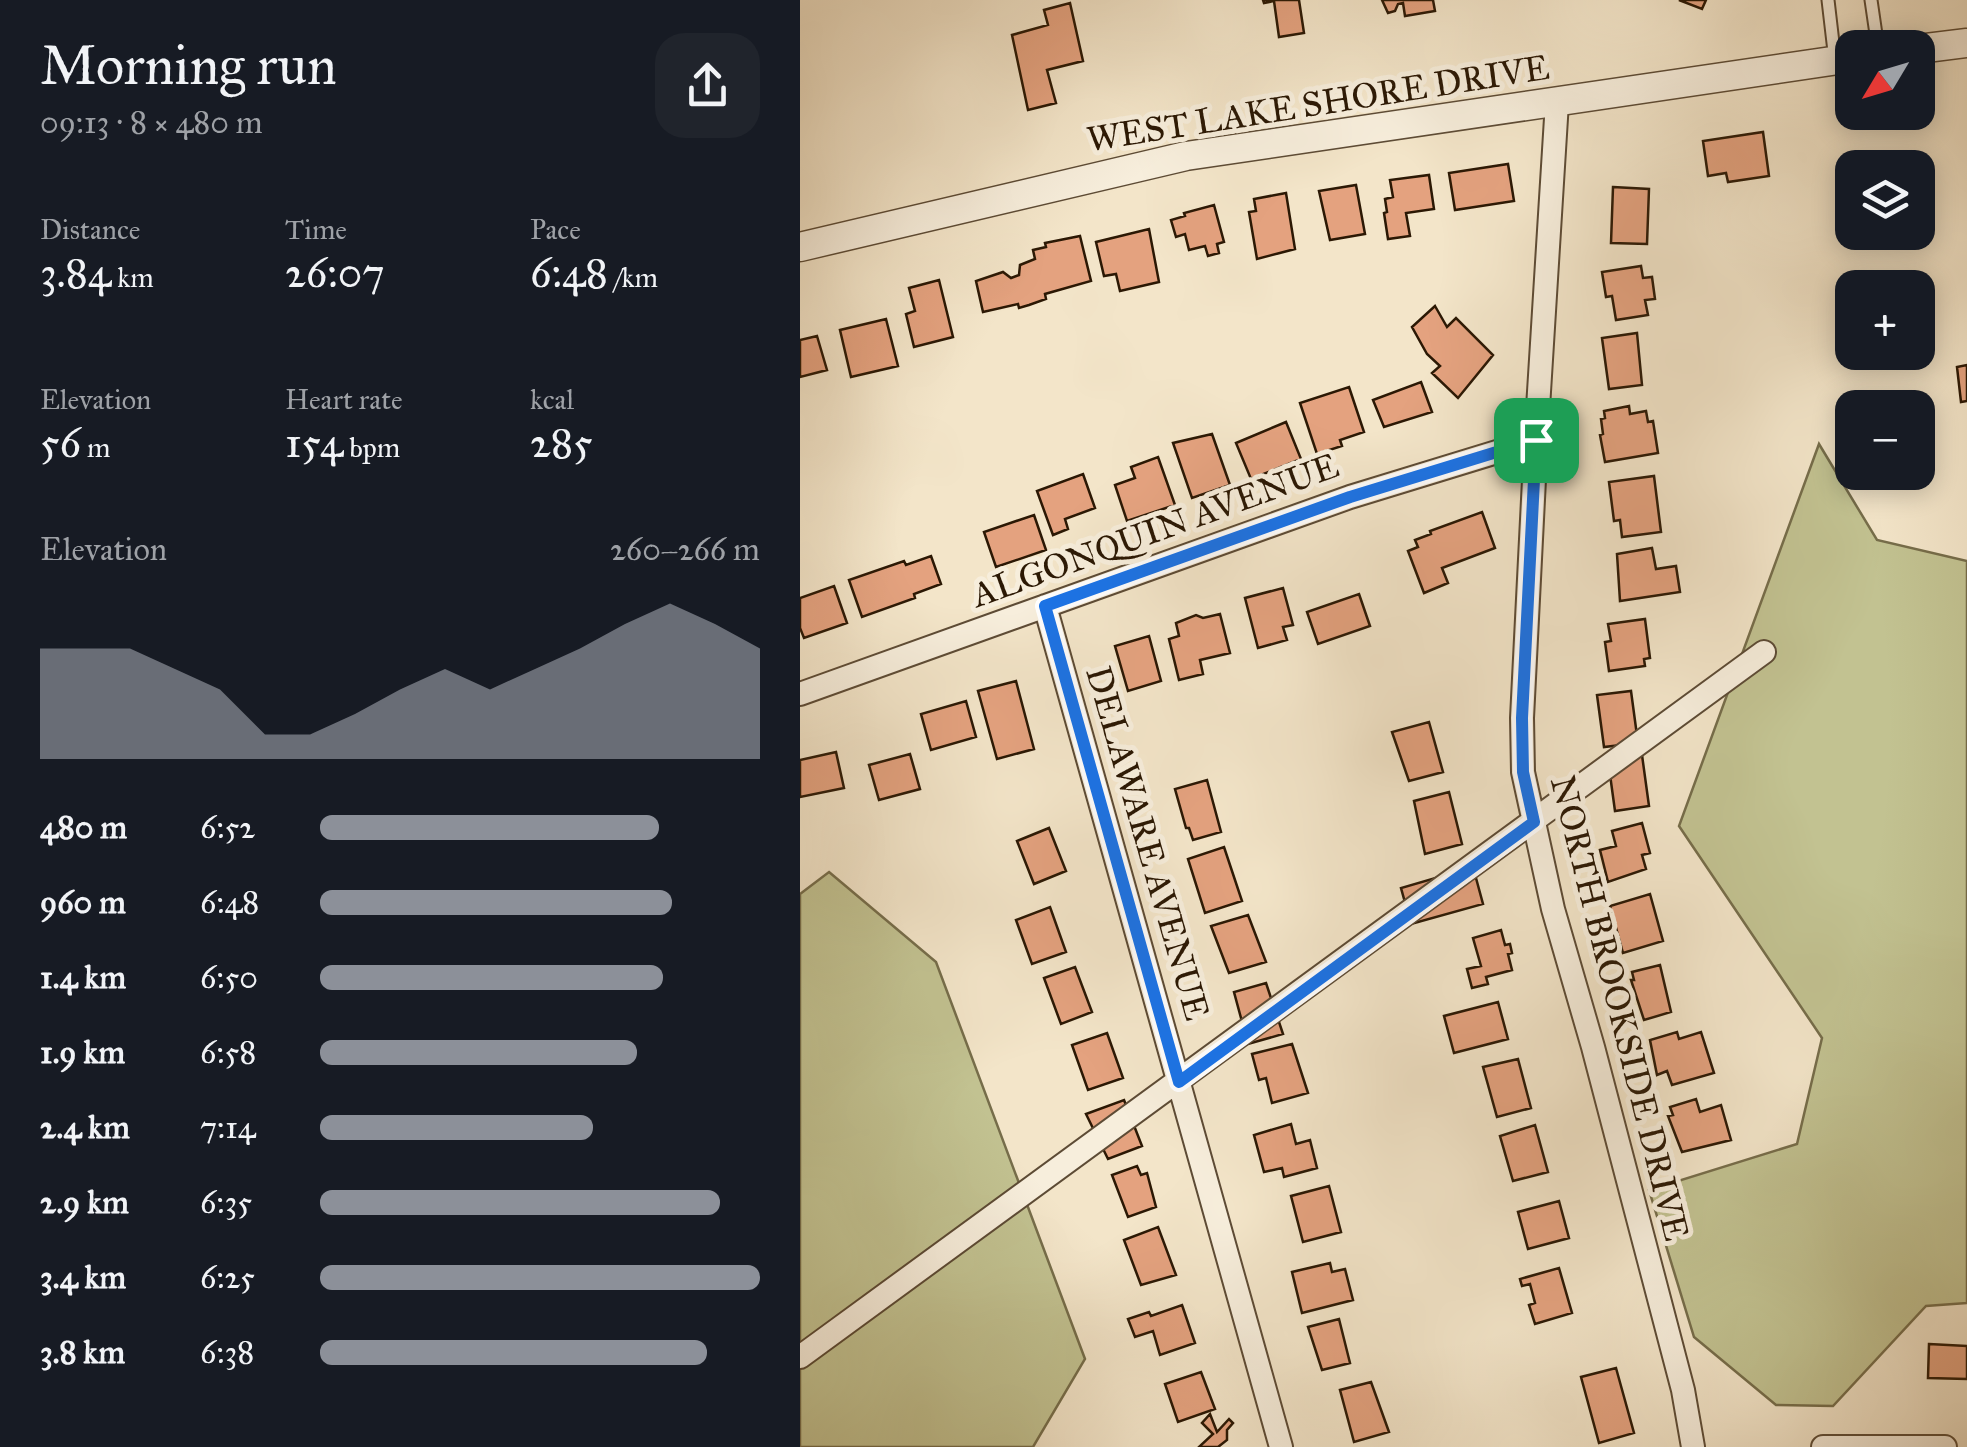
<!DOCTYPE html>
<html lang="en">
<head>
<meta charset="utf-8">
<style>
	body { margin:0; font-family:"IM FELL Great Primer",serif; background:#20242c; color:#f1f3f6; height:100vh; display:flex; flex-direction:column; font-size:38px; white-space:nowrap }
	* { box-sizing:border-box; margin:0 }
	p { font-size:32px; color:#9ea1a6 }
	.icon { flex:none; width:55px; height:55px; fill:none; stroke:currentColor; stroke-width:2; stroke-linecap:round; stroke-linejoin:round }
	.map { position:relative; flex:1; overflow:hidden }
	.sheet { display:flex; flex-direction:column; background:#171b24; width:800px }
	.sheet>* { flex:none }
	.needle { width:65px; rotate:232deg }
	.buttons { position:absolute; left:1035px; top:30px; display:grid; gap:20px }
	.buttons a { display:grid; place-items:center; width:100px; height:100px; border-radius:20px; background:#171b24; box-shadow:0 5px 25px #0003; font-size:50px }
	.pin { position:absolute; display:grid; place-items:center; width:85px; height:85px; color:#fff; margin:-42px; border-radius:20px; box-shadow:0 5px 15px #0006 }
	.round { display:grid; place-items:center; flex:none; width:105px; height:105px; border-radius:30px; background:#20242c }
	.headline { display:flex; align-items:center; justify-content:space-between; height:170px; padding:0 40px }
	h1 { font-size:55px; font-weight:600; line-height:75px }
	.metrics { display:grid; grid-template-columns:repeat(3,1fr); gap:15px; height:170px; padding:10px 40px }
	.metrics div { display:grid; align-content:center }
	.metrics b { font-size:42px; font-weight:600 }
	.metrics small { font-size:28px; font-weight:400 }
	.metrics p { font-size:28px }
	.chart { height:280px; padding:20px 40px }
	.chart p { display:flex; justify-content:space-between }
	.chart svg { width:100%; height:180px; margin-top:10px; fill:#8c9099; opacity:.7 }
	ul { padding:0 40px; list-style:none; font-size:32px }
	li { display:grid; grid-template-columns:160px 120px 1fr; align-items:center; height:75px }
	li i { height:25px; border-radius:12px; background:#8c9099 }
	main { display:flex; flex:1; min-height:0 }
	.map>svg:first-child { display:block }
	.green { fill:#c2c291; stroke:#766d4a; stroke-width:2.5 }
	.building { fill:#e4a27f; stroke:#2b1804; stroke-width:2.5 }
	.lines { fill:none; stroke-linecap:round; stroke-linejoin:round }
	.service-casing { stroke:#5d4b35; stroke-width:15 }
	.minor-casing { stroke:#5d4b35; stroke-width:26 }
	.tertiary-casing { stroke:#5d4b35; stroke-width:31 }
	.service { stroke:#f7eedc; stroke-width:11 }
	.minor { stroke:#f7eedc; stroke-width:22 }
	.tertiary { stroke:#f7eedc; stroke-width:28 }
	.route-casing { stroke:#fff; stroke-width:20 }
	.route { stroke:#1a73e8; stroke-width:12 }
	.labels { text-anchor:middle; stroke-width:10; stroke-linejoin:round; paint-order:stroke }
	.street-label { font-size:35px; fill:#2b1804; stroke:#f7eedc }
</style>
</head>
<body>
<main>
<section class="sheet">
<div class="headline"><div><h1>Morning run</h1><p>09:13 · 8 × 480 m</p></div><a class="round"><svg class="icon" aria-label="share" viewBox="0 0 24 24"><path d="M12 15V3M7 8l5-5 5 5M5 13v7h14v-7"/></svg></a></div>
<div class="metrics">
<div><p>Distance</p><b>3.84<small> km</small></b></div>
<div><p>Time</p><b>26:07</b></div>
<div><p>Pace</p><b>6:48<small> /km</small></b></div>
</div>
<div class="metrics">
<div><p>Elevation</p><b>56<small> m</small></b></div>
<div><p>Heart rate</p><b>154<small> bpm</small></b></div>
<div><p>kcal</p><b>285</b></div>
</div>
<div class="chart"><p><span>Elevation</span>260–266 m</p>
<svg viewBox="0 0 160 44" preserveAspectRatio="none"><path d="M0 44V17L10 17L20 17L30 22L40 27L50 38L60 38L70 33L80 27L90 22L100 27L110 22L120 17L130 11L140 6L150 11L160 17V44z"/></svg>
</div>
<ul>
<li><b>480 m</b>6:52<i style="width:77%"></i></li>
<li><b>960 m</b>6:48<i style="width:80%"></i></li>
<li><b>1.4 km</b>6:50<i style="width:78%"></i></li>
<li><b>1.9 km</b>6:58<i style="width:72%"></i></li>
<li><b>2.4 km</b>7:14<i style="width:62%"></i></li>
<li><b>2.9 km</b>6:35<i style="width:91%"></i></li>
<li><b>3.4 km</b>6:25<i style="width:100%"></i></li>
<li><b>3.8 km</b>6:38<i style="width:88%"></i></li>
</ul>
</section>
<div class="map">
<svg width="1167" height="1447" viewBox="0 0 1167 1447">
	<rect width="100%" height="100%" fill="#f3e5c9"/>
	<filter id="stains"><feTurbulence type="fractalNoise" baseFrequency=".002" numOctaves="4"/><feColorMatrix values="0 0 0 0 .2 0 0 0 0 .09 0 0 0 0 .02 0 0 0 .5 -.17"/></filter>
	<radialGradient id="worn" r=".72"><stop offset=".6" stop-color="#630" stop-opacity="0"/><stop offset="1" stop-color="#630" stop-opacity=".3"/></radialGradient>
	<path class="green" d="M1019 444 1077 540 1167 561V1303L1126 1306 1033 1406 976 1405 894 1337 849 1190 997 1144 1022 1038 879 826Z
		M29 872 136 962 285 1359 233 1447H0V894Z"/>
	<path class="building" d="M463 0H499L504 33 479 37 474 1 464 3Z
		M582 0H633L635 11 605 16 603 3 598 4 595 11 588 13Z
		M879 0H906L902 9Z
		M270 3 283 61 247 70 256 103 228 110 212 35 248 25 244 10Z
		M963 132 969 176 928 182 926 173 908 176 903 141Z
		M708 164 714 201 655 210 649 173Z
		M629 175 634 209 606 213 610 236 588 239 584 213 587 212 585 199 593 197 590 180Z
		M556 185 565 234 530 240 519 191Z
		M813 187 849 189 847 244 811 243Z
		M486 193 495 249 457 259 449 212 456 211 454 199Z
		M414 205 424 242 417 244 419 253 408 256 405 246 389 250 385 234 376 237 371 220 385 216 384 213Z
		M349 229 359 282 320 291 316 274 304 276 296 242Z
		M280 236 291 281 245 294 246 299 229 305 219 308 218 304 183 312 176 281 203 272 211 278 219 275 220 265 235 259 233 250 246 247 245 243Z
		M841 266 843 278 852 277 855 299 845 300 848 315 816 320 812 296 806 297 802 272Z
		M139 280 153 337 114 347 106 314 115 311 109 288Z
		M635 306 647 327 656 318 693 355 658 398 632 373 640 366 627 354 612 327Z
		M86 319 98 366 51 377 40 330Z
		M837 333 842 385 809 389 802 338Z
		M17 336 27 370 0 377V340Z
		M1167 365V401L1161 402 1157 367Z
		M621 382 632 412 584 427 573 400Z
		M549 387 564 432 540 440 542 446 517 454 500 403Z
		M829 406 830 414 846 411 848 422 853 421 858 453 805 462 800 435 803 434 801 419 805 418 804 411Z
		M486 422 501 459 451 479 436 443Z
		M412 434 430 485 392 498 373 443Z
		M358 457 375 505 327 521 315 485 335 478 331 467Z
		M283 474 295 508 265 519 268 529 253 535 237 491Z
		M854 476 861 532 822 537 820 520 814 521 809 482Z
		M682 512 695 548 642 568 648 583 624 593 608 551 618 547 615 540 631 534 630 531Z
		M234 515 246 550 196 567 184 532Z
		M852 548 856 569 876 566 880 592 820 601 817 554Z
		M131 556 141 584 114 594 115 598 62 617 49 580 104 561 106 565Z
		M34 586 47 623 4 638 0 628V598Z
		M483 588 493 625 483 627 487 640 458 648 445 598Z
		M559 594 570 626 518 644 507 612Z
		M420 614 430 653 400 660 403 674 379 680 369 639 379 636 376 623 396 615 403 618Z
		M845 619 850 658 844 659 845 666 809 671 805 642 811 641 808 624Z
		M349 636 361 681 328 691 315 646Z
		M216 681 234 749 197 759 178 691Z
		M831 691 838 743 804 747 797 695Z
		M166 701 176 737 131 750 121 714Z
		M629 722 643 772 609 781 592 732Z
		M36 752 44 788 0 797V760Z
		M110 754 120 789 79 800 69 765Z
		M842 755 849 806 815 811 808 760Z
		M407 780 421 832 393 840 389 828H386L375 789Z
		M649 792 662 844 625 854 614 801Z
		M842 823 850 853 842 855 846 869 808 882 800 850 816 846 812 831Z
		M249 828 266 871 234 884 217 841Z
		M424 847 442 901 405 913 388 859Z
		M673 867 683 904 611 924 601 888Z
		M850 894 863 941 823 953 810 906Z
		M250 907 266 952 232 964 216 920Z
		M448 915 466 962 429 973 411 926Z
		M701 930 705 945 710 944 712 953 708 954 712 970 686 977 688 984 672 988 667 969 681 966 673 938Z
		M860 965 871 1012 844 1020 831 980H834L832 972Z
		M275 967 292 1012 261 1024 244 978Z
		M466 983 483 1034 448 1044 434 992Z
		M698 1002 708 1039 654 1053 644 1016Z
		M877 1032 879 1039 901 1032 914 1073 872 1085 867 1071 857 1075 850 1040Z
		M307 1033 323 1078 288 1090 272 1045Z
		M492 1044 508 1093 472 1103 466 1078 459 1080 452 1054Z
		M718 1059 731 1108 697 1117 683 1067Z
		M896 1099 900 1112 921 1105 931 1140 882 1152 868 1116 873 1115 870 1107Z
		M324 1100 342 1146 308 1159 286 1114Z
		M491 1124 496 1144 510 1140 517 1168 484 1177 482 1168 464 1172 454 1135Z
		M735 1125 748 1172 713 1181 700 1136Z
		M337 1166 341 1175 347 1173 356 1207 328 1217 312 1175Z
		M529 1186 541 1232 503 1242 491 1196Z
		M759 1201 769 1238 728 1249 718 1212Z
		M358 1227 376 1275 341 1285 324 1240Z
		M530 1263 532 1272 545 1269 553 1300 502 1313 492 1272Z
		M759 1268 772 1313 735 1324 729 1305 735 1303 730 1284 722 1286 720 1279Z
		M382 1305 395 1343 360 1355 353 1331 335 1337 328 1319 349 1312 351 1316Z
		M539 1319 550 1363 522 1370 508 1327Z
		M1129 1344 1167 1346V1379L1128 1378Z
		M816 1368 834 1433 799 1443 781 1377Z
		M401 1372 415 1409 378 1422 365 1384Z
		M571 1382 589 1432 554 1442 540 1390Z
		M410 1414 417 1432 429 1419 433 1423 427 1430V1440L418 1447H399L413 1434 402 1423Z"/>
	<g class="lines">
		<g class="service-casing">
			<path id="service" d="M1028 0 1035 60
				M1071 0 1078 48"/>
		</g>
		<g class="minor-casing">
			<path id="minor" d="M757 102 736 440 722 718 723 772 753 909 793 1047 883 1390 893 1447
				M245 606 481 1447
				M0 694 550 497 736 440
				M0 1357 964 652
				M1023 1447H1145"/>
		</g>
		<g class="tertiary-casing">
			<path id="tertiary" d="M1118 49 1167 43
				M0 247 386 156 1052 58"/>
		</g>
		<use href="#service" class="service"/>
		<use href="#minor" class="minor"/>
		<use href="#tertiary" class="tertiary"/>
	</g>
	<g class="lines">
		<g class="route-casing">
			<path id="route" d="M736 440 722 718 723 772 734 822 379 1082 245 606 550 497Z"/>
		</g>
		<use href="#route" class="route"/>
	</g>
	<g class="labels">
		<g class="street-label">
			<text transform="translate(518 103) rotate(-9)" y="12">WEST LAKE SHORE DRIVE</text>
			<text transform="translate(355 530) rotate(-20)" y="12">ALGONQUIN AVENUE</text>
			<text transform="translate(348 843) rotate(74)" y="12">DELAWARE AVENUE</text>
			<text transform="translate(820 1008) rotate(76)" y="12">NORTH BROOKSIDE DRIVE</text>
		</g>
	</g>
	<rect width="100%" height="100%" filter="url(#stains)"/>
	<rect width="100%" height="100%" fill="url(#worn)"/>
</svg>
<div class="buttons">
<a><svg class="needle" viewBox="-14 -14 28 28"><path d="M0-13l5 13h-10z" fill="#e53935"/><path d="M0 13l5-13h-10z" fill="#9ea1a6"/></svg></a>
<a><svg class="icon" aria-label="layers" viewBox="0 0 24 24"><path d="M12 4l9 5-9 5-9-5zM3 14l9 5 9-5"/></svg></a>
<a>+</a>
<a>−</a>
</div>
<div class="pin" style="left:736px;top:440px;background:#1e9e55"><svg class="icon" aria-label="arrive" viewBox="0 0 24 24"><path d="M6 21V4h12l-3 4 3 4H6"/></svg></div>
</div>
</main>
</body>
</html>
